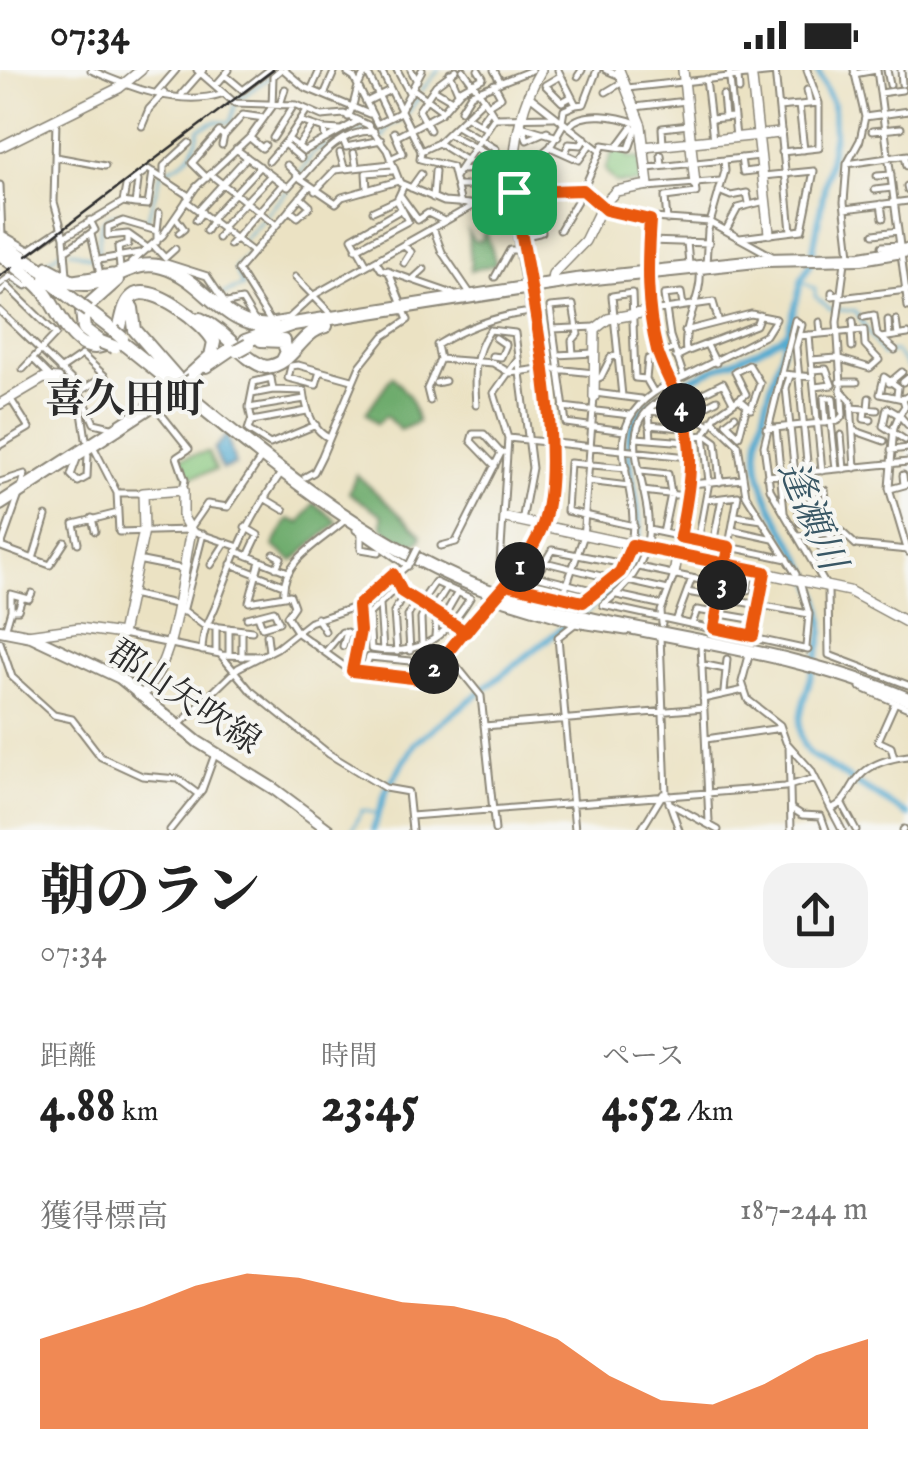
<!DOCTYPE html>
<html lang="ja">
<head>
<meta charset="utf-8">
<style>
	body { margin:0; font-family:"IM FELL English","Noto Serif JP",serif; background:#f2f2f2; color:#222; height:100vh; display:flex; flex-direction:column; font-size:38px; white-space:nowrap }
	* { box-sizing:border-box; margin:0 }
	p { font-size:32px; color:#767676 }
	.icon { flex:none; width:55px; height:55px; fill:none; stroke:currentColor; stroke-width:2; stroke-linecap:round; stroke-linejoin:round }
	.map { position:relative; height:760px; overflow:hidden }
	.side { display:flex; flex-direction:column; background:#fff; flex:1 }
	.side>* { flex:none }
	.pin { position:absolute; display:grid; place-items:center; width:85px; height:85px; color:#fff; margin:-42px; border-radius:20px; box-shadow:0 5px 15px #0006 }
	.km { position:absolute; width:50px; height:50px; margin:-25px; border-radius:50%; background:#222; color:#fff; font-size:28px; line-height:50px; text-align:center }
	.round { display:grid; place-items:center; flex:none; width:105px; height:105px; border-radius:30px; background:#f2f2f2 }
	.headline { display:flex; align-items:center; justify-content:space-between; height:170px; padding:0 40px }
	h1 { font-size:55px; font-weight:800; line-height:75px }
	.stats { display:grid; grid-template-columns:repeat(3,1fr); gap:15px; height:170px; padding:10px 40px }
	.stats div { display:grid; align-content:center }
	.stats b { font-size:50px; font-weight:800 }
	.stats small { font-size:28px; font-weight:400 }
	.stats p { font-size:28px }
	.chart { height:280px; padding:20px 40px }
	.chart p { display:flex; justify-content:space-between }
	.chart svg { width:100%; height:180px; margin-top:10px; fill:#ea580c; opacity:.7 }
	.status { display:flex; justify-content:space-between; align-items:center; height:70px; padding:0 50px; background:#fff; direction:ltr }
	.status svg { height:28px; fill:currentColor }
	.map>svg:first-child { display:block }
	.green { fill:#88c77e; stroke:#5a7954; stroke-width:2.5 }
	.forest { fill:#6eac6d; stroke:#4c6c4c; stroke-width:2.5 }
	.water { fill:#53aad0; stroke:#3f6a7e; stroke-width:2.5 }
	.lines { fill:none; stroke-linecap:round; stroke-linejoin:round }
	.stream { stroke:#53aad0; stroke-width:2.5 }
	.river { stroke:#53aad0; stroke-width:6 }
	.street-casing { stroke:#8b8677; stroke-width:9 }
	.secondary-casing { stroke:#8b8677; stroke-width:12 }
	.primary-casing { stroke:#8b8677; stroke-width:14 }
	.highway-casing { stroke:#8b8677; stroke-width:16 }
	.street { stroke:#fff; stroke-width:5 }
	.secondary { stroke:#fff; stroke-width:9 }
	.primary { stroke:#fff; stroke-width:10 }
	.highway { stroke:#fff; stroke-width:12 }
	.rail { stroke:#2b2b2b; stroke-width:2.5 }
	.street-bridge-casing { stroke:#8b8677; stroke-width:9; stroke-linecap:butt }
	.highway-bridge-casing { stroke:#8b8677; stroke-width:16; stroke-linecap:butt }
	.street-bridge { stroke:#fff; stroke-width:5 }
	.highway-bridge { stroke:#fff; stroke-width:12 }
	.route-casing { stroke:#fff; stroke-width:20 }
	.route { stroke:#ea580c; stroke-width:12 }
	.labels { text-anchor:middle; stroke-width:8; stroke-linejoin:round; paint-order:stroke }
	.street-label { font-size:35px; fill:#2b2b2b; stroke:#f6f6f2 }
	.water-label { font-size:38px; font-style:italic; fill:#395765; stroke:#f6f6f2 }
	.quarter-label { font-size:40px; font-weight:bold; fill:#2b2b2b; stroke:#f6f6f2 }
</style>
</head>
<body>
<div class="status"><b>07:34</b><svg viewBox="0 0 49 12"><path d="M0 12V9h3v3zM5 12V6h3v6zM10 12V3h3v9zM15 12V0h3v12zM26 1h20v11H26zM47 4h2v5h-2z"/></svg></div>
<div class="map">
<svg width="908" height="760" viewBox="0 0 908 760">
	<rect width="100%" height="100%" fill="#f6f6f2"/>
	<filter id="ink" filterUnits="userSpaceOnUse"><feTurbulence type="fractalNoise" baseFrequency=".01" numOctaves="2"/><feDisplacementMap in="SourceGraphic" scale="20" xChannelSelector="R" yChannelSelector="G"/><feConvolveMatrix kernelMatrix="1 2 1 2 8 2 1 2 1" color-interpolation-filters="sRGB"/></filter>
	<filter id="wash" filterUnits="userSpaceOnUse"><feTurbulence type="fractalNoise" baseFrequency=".0048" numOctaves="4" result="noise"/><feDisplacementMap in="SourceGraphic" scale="40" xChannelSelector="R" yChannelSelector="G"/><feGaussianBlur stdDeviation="2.25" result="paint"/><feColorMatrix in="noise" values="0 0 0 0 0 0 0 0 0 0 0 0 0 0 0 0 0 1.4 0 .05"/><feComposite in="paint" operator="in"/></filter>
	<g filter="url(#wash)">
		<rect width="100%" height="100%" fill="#ebe2c3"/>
		<path class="green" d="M614 78 626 80 628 88H640L641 113H616L605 100Z
			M208 382 216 400 187 408 181 388Z"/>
		<path class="forest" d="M485 157 496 194 471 201 468 162 474 171 482 170Z
			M392 306 410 327 418 352 400 360 386 346 377 354 366 343Z
			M356 404 421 464V470L414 474 397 469 382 457V445L349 423Z
			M314 433 338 452 293 491 273 476 288 449 300 453Z"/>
		<path class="water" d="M227 365 235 395 222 399 214 379Z"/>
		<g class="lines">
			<path class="stream" d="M421 21 439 0
				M407 44 419 27
				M377 61 383 68 388 56 401 50
				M353 63 369 59
				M298 107 313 82 328 76
				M243 171 290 118
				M70 181 97 189 101 154C114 136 130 146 147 151L161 103C182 94 196 85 199 59L215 52H231L236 31 270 7
				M47 192 62 180
				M11 209 25 219
				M801 211 815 219V226L830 239 855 241 883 285 895 281 908 298
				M223 224 243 216 235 199 248 184
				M224 293 235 286
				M352 760 362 740 378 744"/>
			<path class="river" d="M817 0 833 34 834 64 811 192 801 211C793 258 755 346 758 388 761 450 822 492 823 556 823 596 780 656 811 685L908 745
				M581 544C596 532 617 520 627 503 661 450 610 386 636 348 659 311 747 293 787 263
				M373 760 386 721 415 673 571 551"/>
		</g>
	</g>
	<g filter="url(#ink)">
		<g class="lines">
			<g class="street-casing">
				<path id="street" d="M91 0C128 17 180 37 221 24
					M197 0 235 33 297 35 322 46 344 44 368 55 387 80 400 113 444 132 470 134
					M284 0 304 17 369 44
					M366 0 389 47
					M381 0 421 81 420 89 452 97 461 134
					M397 0 410 24
					M411 0 417 11
					M463 0 484 29
					M494 0 500 11
					M558 0 576 35 564 40 562 52
					M606 0 620 6
					M729 0 736 67
					M775 0 791 161
					M807 0 819 33
					M854 0 865 47 908 41
					M877 0 908 237
					M887 0 890 15
					M901 0 902 14
					M450 3 458 22
					M348 4 354 8 377 54 399 43 422 0
					M854 4 876 0
					M225 5 243 20 269 0
					M560 6 545 15 562 32 571 27
					M578 6 582 0
					M738 6 739 20
					M706 9 713 70
					M216 15 229 0
					M627 18 775 2
					M413 19 443 41
					M433 19 450 29
					M311 20 320 0
					M807 20 810 34
					M157 22 176 0
					M606 22 621 13
					M880 23 902 20
					M182 24 203 0
					M527 24 600 81
					M324 25 335 0
					M723 25 725 47
					M366 32 390 20
					M280 35 285 19
					M488 35 501 27 494 14
					M576 35 584 34 597 0
					M799 35 804 80
					M635 37 686 31
					M779 37 819 33V78L782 82
					M307 40 288 69 304 81 356 52
					M461 40 471 24 532 0
					M348 47C358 29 352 22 367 0
					M467 47 487 59
					M496 48 554 47
					M711 49 732 47
					M56 50 54 132 64 167 67 205
					M300 51 324 59 325 68
					M522 53 527 70 547 61
					M564 53 550 77 579 90 589 76
					M479 54 490 39
					M570 55C583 40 618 46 636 53
					M142 56 149 39 164 23
					M457 56 496 79 494 98 463 100
					M524 57 558 67
					M324 59 341 60
					M430 60 419 40 436 15 456 0
					M374 61C341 60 321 86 301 109L336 133 342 127 398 111
					M872 61 901 58
					M449 64 496 89
					M396 67 441 43 461 20 483 8 478 0
					M250 68 262 78 265 75
					M273 68 294 35
					M343 69 346 77 381 70
					M438 73 467 91
					M284 74 301 88
					M222 75 224 66
					M663 75 662 58 689 55
					M298 76 312 56
					M618 76 632 57
					M421 81 438 73 484 29 495 47 455 107
					M340 83 344 97
					M354 83 356 94
					M565 83 569 74 581 75 585 68
					M661 85 662 96
					M905 86 907 96
					M56 87 105 96
					M741 88 743 102 760 100
					M390 89 403 83 394 62
					M269 91 288 69
					M847 94 860 70 865 47
					M287 95 299 107
					M648 98 724 90
					M211 105 276 155
					M877 106 891 105
					M164 108V96L189 73
					M207 108 192 93 219 62 224 66 243 45 264 48
					M283 114 288 117 298 106
					M0 115 2 166
					M458 116H480L481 133
					M907 116 908 120
					M647 117 720 111
					M411 118 421 104
					M367 119 366 103 392 101
					M524 120C520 95 534 91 550 77
					M583 120 603 75 629 79 639 50
					M875 120 892 118
					M315 121 335 100 391 94
					M480 121 492 120
					M719 121 731 126 747 123 749 133
					M400 125 418 150 428 143 444 151
					M665 127 696 123 695 114
					M433 128 435 101
					M665 128 667 150
					M186 131 253 182
					M123 132 135 134 138 111
					M135 134 148 135 153 102
					M881 134 883 148
					M845 139 908 131
					M199 140 247 87
					M289 140 298 147 310 136 300 127
					M373 141 397 130
					M176 148 184 159 179 163
					M211 149 260 96
					M196 150 202 142
					M222 157 271 105
					M433 158 442 182 472 226
					M560 160 577 131 575 119
					M726 160 738 138 765 131
					M157 161 159 143
					M206 161 213 150
					M542 162 538 145 545 120
					M0 163 29 180 62 158
					M91 164 100 204
					M874 164 898 161
					M64 167 123 132 126 116 148 99 189 126
					M521 167 539 163
					M218 168 224 159
					M740 168 802 160 814 101 763 106
					M649 171 709 173
					M687 172 689 194
					M153 175 165 188 175 179
					M230 175 283 114 236 79
					M403 175 411 182 404 193
					M882 176 900 175
					M149 179 128 164 108 166V157L123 151 157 161V172
					M356 179 408 151 397 130 404 115
					M66 180 95 160 90 150
					M850 185 844 132 847 94 908 85
					M99 190 139 183
					M376 191 381 199 453 224
					M131 193 163 165 196 117 251 66 272 37 273 6 280 0
					M166 193 207 206 227 236
					M367 195 352 168 402 139
					M706 195 708 160 725 101 724 90 760 86
					M44 197 47 194 73 208 112 202
					M120 198 118 177 128 174V164
					M646 199 650 150
					M295 207 331 244
					M495 207 510 180H518
					M413 209 424 199
					M0 214 11 206 26 216 32 213
					M832 222V226L840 225
					M0 223 7 216 56 264 23 299
					M840 228 907 220
					M227 233 242 230 254 250
					M0 241 82 320 105 306 82 285 60 300
					M651 241 713 232 718 249
					M524 243C493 247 463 259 437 275L440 289 493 293 510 303 546 298 594 303
					M864 247 874 245 877 265 881 268 908 264
					M888 250 889 267
					M896 250 898 265
					M270 251 238 200 309 117
					M272 251 289 248 314 225 474 135 518 120H583L605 139 624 146 710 152 772 186
					M853 251 854 261
					M820 252 821 263
					M553 259 595 257
					M490 260 515 263 532 398 522 451
					M851 261 852 277
					M809 265 811 290
					M881 268 895 280
					M707 275 716 293
					M686 282 756 255 760 245
					M573 284 572 271 578 264 573 235 550 237 566 353 624 361
					M557 285 593 283
					M492 286 501 287 506 275 496 268
					M676 287 686 282C682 252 703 228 700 199
					M33 289 51 307
					M812 300 826 299 832 315 814 317
					M320 301 316 315 288 308 291 296 298 295 352 310
					M783 304 813 307 811 290 837 288 870 298 879 290 865 275 864 260 799 266
					M790 306 786 318 800 453 813 451
					M684 307 766 265 776 249 751 244 685 261
					M813 307 822 401
					M58 309 84 330 94 353 111 357
					M594 310 601 307 611 287 617 286
					M839 312H857
					M903 312 908 308
					M436 313 445 311
					M889 313 902 302
					M841 320 851 331 855 398
					M653 321 646 309 648 289 673 279
					M70 322 81 336 86 369
					M595 323 641 329
					M173 324 191 336
					M252 324 273 320
					M675 324C602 350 654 413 648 466 645 496 626 517 603 535L808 580
					M897 325 898 317 884 307 880 324 903 329
					M622 326 612 226 632 223 635 308 646 309
					M430 331 427 319 440 289
					M154 335 189 379 177 387 185 410 183 420
					M476 335C474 306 473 284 490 260
					M563 337 630 345
					M249 338 305 329
					M851 338 865 339 864 349 871 350
					M868 338 869 328
					M865 339 877 340
					M307 341 252 351 249 337 254 312 271 308 273 320 304 321C306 338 312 360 329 368
					M696 341 717 330
					M735 346 726 353 739 366 746 339
					M712 350 738 375 746 425 796 504
					M251 351 248 360 270 374 316 355
					M831 352 836 399
					M826 353 824 328H833L835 351
					M649 355 683 358
					M710 355 699 349 689 330 723 313 733 332
					M908 355 899 345 894 357 889 418 908 482
					M776 358 784 442
					M766 359 838 351 843 345 837 252 845 192
					M853 360 884 371
					M705 364 716 372 720 412
					M841 365 844 399
					M687 367 704 365 716 345 739 329 751 339 760 313 749 295 735 302 746 324 739 329
					M508 368 688 387
					M636 368 687 372
					M651 369 649 341 681 344
					M905 370 883 356 887 338 899 345 905 336 903 329 908 326
					M0 375 29 358 10 328
					M93 376 117 423 119 462 189 460 207 434 228 437 261 388
					M891 380 908 378
					M77 389 71 405 78 412 87 407 88 385
					M495 396 471 371 473 364H484L501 383
					M626 398 570 393 567 441 634 456
					M641 401 668 404 671 424 663 463
					M903 405 904 415
					M767 406 908 392
					M305 407 314 402 322 386 360 296 384 266 408 250 388 200
					M587 411 629 416
					M0 412 25 404 22 415
					M691 414 743 409
					M890 419 908 414
					M643 421 685 426
					M810 422 825 420 830 466 843 489 831 496 827 489 817 495
					M117 423H143
					M264 428 284 440
					M706 430 738 426
					M736 446 762 450
					M92 448 95 461
					M245 457 258 465 248 486
					M356 460 408 496
					M649 460 787 489
					M732 460 773 469
					M192 461 236 476
					M361 463V479L379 482
					M798 466 842 462 856 475 908 480
					M698 471 709 412 704 365
					M78 473 74 454 118 443
					M713 474 722 428
					M1 476 19 425
					M441 476 456 472 501 383 507 381
					M1 477 50 495 65 472
					M236 481 288 502
					M274 484 281 488 276 498
					M33 489 46 446
					M827 489 814 465 796 277 802 255 795 250 764 376 770 419 828 519 829 585 908 615
					M137 490 183 499
					M260 491 249 532 290 525 294 536 287 546 298 563 348 599 421 611 429 610 438 593 495 526
					M545 492 613 509
					M231 494 283 515
					M211 495 226 472
					M639 497 748 520 751 500
					M512 503 500 494 508 368 494 323 516 292
					M393 504 402 523 466 563
					M536 506 596 521
					M628 511 668 520
					M800 512 809 544 806 577
					M506 515 583 533C706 451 545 364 684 307L670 266 664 225 681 223 683 236
					M398 516 369 544 371 579C418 587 445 569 470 528L435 512 420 534
					M527 521 552 480 624 494
					M687 522 809 544
					M131 524 175 534 203 555 252 561
					M617 525 663 535
					M284 526C280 491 321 472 344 451
					M492 529 575 554 626 562
					M562 529 583 468 594 327
					M380 534 383 581
					M11 540V524L29 529 32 523
					M432 541 447 517
					M183 542 203 464
					M247 548 274 541 279 552 262 557 258 546
					M317 548 325 561
					M443 548 458 522
					M676 551 692 508
					M662 554 661 541 674 505
					M692 554 697 540 756 550
					M714 558 738 426
					M5 561 11 540H18L22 528
					M122 564 220 584 250 620 329 684 385 718 408 722 412 760
					M267 565 269 582
					M435 566 437 544
					M660 566 666 723 679 760
					M752 571 764 505
					M0 572 12 607 54 645 72 649 101 687 142 706 178 709 198 724
					M422 573 421 549 426 538
					M701 575 709 752
					M343 576 347 562
					M327 580 342 562 359 565
					M202 581C203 554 210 553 218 530 238 476 248 451 281 403
					M410 581 408 546 415 531
					M397 582 394 542 404 524
					M750 582 742 612 748 630 780 655 786 672 811 700 842 760
					M216 583V556
					M229 584V558
					M447 584 481 626 495 760
					M221 585 261 586
					M242 587V560
					M701 594 725 599
					M350 600 360 561 358 536
					M364 602 369 587 411 591
					M860 617 908 638
					M724 622 727 589
					M703 629 744 620
					M179 655 238 598 277 578 310 552 358 536 408 495
					M484 656 704 638
					M706 669 781 658
					M789 676 791 760
					M894 688 891 677 878 671 895 633
					M669 733 718 760
					M842 734 856 760
					M791 738 802 745 821 746 826 760
					M831 739C849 732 849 715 863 703 875 692 892 688 908 686
					M411 746 785 717 815 708
					M170 760 202 720 215 684
					M575 760 558 567 576 553
					M641 760 663 724
					M903 760 904 759"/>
			</g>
			<g class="secondary-casing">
				<path id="secondary" d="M683 0 695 114
					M751 0 769 163
					M0 77 119 18 141 0
					M644 77 780 63
					M647 202 654 265 671 315
					M551 215 553 204 585 171 602 136 616 121 648 115 641 56 619 0
					M594 327 595 259 608 249 651 241
					M0 334 44 308 58 309
					M506 448 849 521 908 553
					M674 504C685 443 701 382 674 323
					M506 514C631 371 449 156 541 0
					M27 565 79 558 122 564 144 460 143 423 183 420V447L191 461C180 510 177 591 142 625"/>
			</g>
			<g class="primary-casing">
				<path id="primary" d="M0 560 31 566 120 608 198 672 274 719 329 760"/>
			</g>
			<g class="highway-casing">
				<path id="highway" d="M0 171C25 188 56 216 88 214 115 211 134 189 162 197 206 209 223 261 273 255
					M0 184C15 195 30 206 42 219 61 242 75 296 114 270 124 257 120 236 133 226 152 212 206 254 214 272L211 286 187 308
					M46 208 80 235
					M132 238 135 260 176 307
					M88 241 114 261
					M200 249C227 261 242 290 266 297 294 295 298 263 326 256
					M261 270 283 271 287 282 283 290
					M120 271C237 363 352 472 494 523
					M245 271 293 254 576 210 766 190 861 188 908 180
					M101 272 84 259 82 241 117 210
					M206 296 234 277
					M0 434 173 322
					M503 526C637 568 778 573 908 629"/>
			</g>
			<use href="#street" class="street"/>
			<use href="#secondary" class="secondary"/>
			<use href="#primary" class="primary"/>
			<use href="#highway" class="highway"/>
			<path class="rail" d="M27 186 273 0
				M0 206 13 197"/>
			<g class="street-bridge-casing">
				<path id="street-bridge" d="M410 493 417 479"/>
			</g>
			<g class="highway-bridge-casing">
				<path id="highway-bridge" d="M80 235 88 241
					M114 261 122 268
					M101 272 114 277
					M237 281 248 275
					M173 322 191 310
					M494 523 503 526"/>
			</g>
			<use href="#street-bridge" class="street-bridge"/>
			<use href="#highway-bridge" class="highway-bridge"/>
		</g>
	</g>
	<g class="lines" filter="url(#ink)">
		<g class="route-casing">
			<path id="route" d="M514 122C527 202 569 385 542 457 526 498 492 528 466 562L402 522 393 504 358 536 360 561 352 601 429 610C449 576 480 544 506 514L583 532 620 502 632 475 726 494 714 558 753 566 765 502 726 494 729 477 680 467C688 427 696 385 684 345 677 322 664 303 657 280 646 237 647 193 650 150L606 140 583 120 514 122"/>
		</g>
		<use href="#route" class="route"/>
	</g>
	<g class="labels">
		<g class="street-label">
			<text transform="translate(185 626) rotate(34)" y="12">郡山矢吹線</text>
		</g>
		<g class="water-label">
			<text transform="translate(813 445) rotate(67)" y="13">逢瀬川</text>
		</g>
		<g class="quarter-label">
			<text x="125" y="342">喜久田町</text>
		</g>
	</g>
</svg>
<div class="pin" style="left:514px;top:122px;background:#1e9e55"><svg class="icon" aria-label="arrive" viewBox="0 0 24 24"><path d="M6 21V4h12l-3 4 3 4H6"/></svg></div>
<b class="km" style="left:520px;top:497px">1</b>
<b class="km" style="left:434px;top:599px">2</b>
<b class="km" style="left:722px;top:515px">3</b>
<b class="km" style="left:681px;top:338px">4</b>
</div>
<section class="side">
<div class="headline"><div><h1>朝のラン</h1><p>07:34</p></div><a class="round"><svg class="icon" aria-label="share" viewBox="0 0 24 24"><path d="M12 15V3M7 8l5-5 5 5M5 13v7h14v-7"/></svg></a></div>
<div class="stats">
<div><p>距離</p><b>4.88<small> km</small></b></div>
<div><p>時間</p><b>23:45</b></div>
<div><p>ペース</p><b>4:52<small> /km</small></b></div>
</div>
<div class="chart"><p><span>獲得標高</span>187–244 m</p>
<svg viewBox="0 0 160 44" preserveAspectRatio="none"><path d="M0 44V22L10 18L20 14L30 9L40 6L50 7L60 10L70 13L80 14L90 17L100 22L110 31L120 37L130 38L140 33L150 26L160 22V44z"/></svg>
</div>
</section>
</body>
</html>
